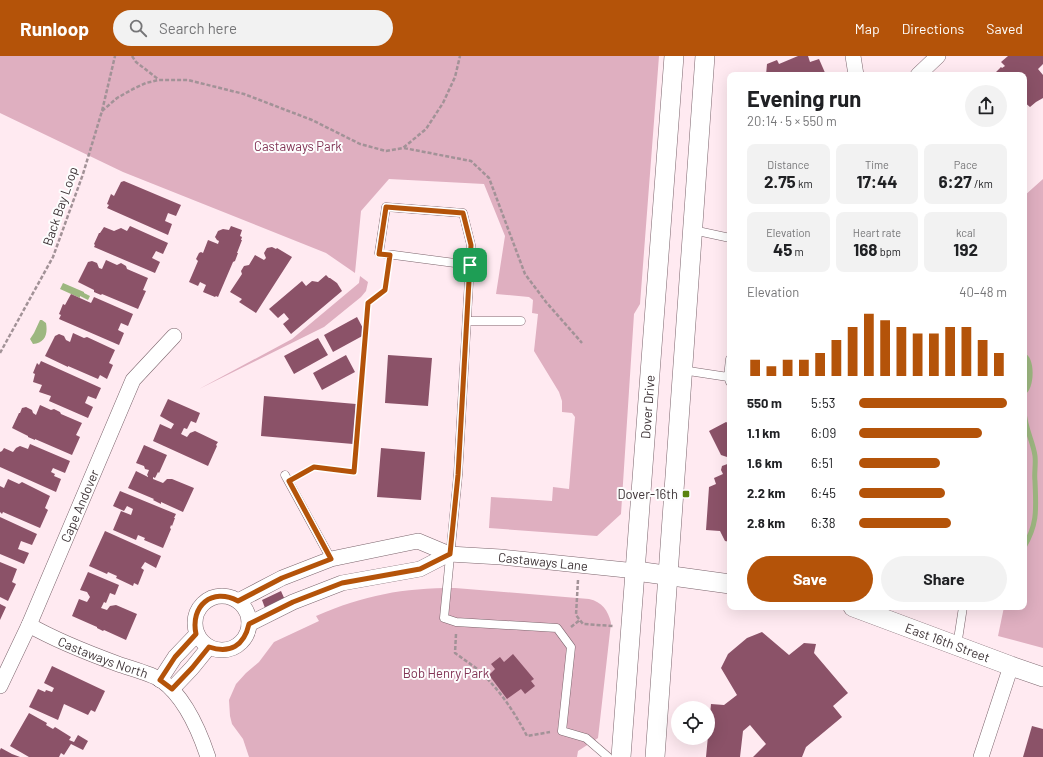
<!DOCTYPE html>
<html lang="en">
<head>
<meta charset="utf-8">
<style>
	body { margin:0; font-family:Barlow,sans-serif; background:#f2f2f2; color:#202124; height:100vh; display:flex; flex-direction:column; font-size:15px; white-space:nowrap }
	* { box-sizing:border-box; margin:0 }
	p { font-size:13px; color:#757577 }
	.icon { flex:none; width:22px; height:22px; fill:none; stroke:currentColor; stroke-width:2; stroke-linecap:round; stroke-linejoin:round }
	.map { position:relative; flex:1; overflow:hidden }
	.drawer { position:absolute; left:727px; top:16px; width:300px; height:538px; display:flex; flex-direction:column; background:#fff; border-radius:8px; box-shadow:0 4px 16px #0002 }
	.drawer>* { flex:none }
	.controls { position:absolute; left:671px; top:645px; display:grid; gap:8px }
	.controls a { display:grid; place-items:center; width:44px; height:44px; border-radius:50%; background:#fff; box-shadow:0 4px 16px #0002; font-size:20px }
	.pin { position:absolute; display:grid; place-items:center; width:34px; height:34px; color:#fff; margin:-17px; border-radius:8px; box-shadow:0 2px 6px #0006 }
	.round { display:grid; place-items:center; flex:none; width:42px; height:42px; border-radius:21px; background:#f2f2f2 }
	.headline { display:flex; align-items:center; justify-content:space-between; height:68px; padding:0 20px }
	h1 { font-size:22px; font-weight:700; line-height:30px }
	.stats { display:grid; grid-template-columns:repeat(3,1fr); gap:6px; height:68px; padding:4px 20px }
	.stats div { display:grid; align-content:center; border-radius:8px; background:#f2f2f2; text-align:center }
	.stats b { font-size:17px; font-weight:700 }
	.stats small { font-size:11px; font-weight:400 }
	.stats p { font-size:11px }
	.chart { height:112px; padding:8px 20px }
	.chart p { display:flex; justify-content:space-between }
	.chart svg { width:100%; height:72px; margin-top:4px; stroke:#b45309; stroke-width:6 }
	.cta { display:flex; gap:8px; margin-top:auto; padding:8px 20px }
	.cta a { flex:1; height:46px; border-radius:24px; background:#b45309; color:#fff; font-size:16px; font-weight:700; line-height:46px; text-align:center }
	.cta a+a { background:#f2f2f2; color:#202124 }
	ul { padding:0 20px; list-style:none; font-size:13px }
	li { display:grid; grid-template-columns:64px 48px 1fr; align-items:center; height:30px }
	li i { height:10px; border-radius:5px; background:#b45309 }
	header { display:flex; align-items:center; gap:24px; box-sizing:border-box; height:56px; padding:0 20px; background:#b45309; color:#fff }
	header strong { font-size:19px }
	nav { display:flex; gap:22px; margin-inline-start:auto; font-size:14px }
	.search { width:280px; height:36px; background:#f2f2f2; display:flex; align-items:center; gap:10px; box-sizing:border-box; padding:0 14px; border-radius:22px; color:#757577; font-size:15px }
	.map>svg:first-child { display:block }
	.green { fill:#dfafc0 }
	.water { fill:#9db780 }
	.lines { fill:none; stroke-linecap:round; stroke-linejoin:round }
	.stream { stroke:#9db780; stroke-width:5 }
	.building { fill:#8b5268 }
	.service-casing { stroke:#7c656d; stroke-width:9 }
	.minor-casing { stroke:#7c656d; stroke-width:16 }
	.tertiary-casing { stroke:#7c656d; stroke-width:20 }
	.path { stroke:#a29297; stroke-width:2.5; stroke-dasharray:4 2; stroke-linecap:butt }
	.service { stroke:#fff; stroke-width:8 }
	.minor { stroke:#fff; stroke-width:15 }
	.tertiary { stroke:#fff; stroke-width:19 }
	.route-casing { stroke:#fff; stroke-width:8 }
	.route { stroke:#b45309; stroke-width:5 }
	.poi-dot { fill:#5a840e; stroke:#fdfdfd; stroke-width:1.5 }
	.labels { text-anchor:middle; stroke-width:4; stroke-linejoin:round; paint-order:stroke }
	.park-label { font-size:13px; fill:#823556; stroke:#fdfdfd }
	.street-label { font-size:13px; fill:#3f3538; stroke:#fdfdfd }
	.poi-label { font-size:13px; fill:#3f3538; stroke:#fdfdfd; text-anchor:end }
</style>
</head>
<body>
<header>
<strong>Runloop</strong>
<div class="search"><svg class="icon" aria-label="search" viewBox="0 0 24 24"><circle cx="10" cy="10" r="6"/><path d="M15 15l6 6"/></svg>Search here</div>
<nav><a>Map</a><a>Directions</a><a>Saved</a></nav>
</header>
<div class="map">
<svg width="1043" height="701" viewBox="0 0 1043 701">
	<rect width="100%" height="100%" fill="#ffeaf1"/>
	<path class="green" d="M0 0H659L640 248 634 258 621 458 597 480 489 472 491 441 552 445 553 431 569 433 575 361 572 357 562 356V345L559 336 534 295 538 258 532 257 533 244 529 241 496 238 505 180 484 128 389 123 361 155 355 217 326 197 123 116 0 57Z
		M1043 123V592L998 580 1004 551H1024V140Z
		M360 220 368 226 366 235 361 241 324 271 199 333 292 283 359 227Z
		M455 532 589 543C602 546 608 554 611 567L598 682 578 695 577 701H249L243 683 232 668 230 660 229 644 236 628 246 617 259 606 274 586 319 565 316 560C365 539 402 532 455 532Z"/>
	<path class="water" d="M63 227 84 236V237L90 240 88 244 80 240V242L60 233Z
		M40 264H42L46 267C48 278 45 287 33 288L30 283 34 277Z
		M1024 297C1036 300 1035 335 1024 339Z"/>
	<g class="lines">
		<path class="stream" d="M1024 355C1025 373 1033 385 1035 400 1036 409 1034 417 1035 425 1036 453 1038 467 1024 491"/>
	</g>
	<path class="building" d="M798 0H808L810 6 819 3 826 19H766L767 8 777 4 779 8Z
		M1008 0H1043V8L1038 13 1043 19V42L1036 46 1030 51 1024 46V19H995L997 17 996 16 1001 11 1002 12 1005 10 1001 6Z
		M124 125 181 149 176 160 168 157 165 165 172 168 168 179 107 152 109 149 107 148 111 138 114 140 121 126Z
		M130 170 168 187 163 198 156 195 152 202 160 206 155 217 94 191 95 189 94 188 99 177H100L104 171 114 175 121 172 127 175Z
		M231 170 242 174 240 180 242 181 241 184H242L237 197H238L235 205 233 206 218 241 216 240 215 241 203 236 206 229 200 226 198 230 189 226 198 205 196 203 199 197 201 196 203 197 208 184 218 188 219 185 217 184 215 181 218 175 223 173 229 174Z
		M272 191 276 193 277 192 292 201 256 257 239 246 242 243 230 236 242 218 241 215 244 210 249 209 255 199 264 204 266 202 264 197 267 192Z
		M106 204 117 209 121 207 126 210 127 213 148 222 143 234 146 235 138 253 102 238 101 239 94 236V234L78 226 88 206 92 205 97 207 99 212 102 213Z
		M326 219 329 222H330L337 227 342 235 291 278 283 268 289 263 284 257 278 262 269 253 302 225 306 230 312 225 318 226Z
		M71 238 91 247 94 241 133 258 128 270 121 267 118 274 124 277 119 289 59 263 61 259 59 258 63 248 65 249Z
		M357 261 366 278 333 296 324 279Z
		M73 277 84 282 87 281 115 294 109 307 113 309 107 323 100 319 98 323 68 310V311L45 300 55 280 59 278 64 280 66 284 70 286Z
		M318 282 328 299 294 318 284 300Z
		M346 299 355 316 322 334 313 317Z
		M388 299 432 302 428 350 385 347Z
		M41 305 101 332 96 343 88 340 85 347 93 351 88 362 49 345 51 340 39 336 42 329 33 326 35 318 33 317 37 307 39 309Z
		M264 340 356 348 353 388 261 380Z
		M168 343 200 357 196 367 191 365 187 373 184 372 181 378 187 381 190 377 195 375 218 386 216 389 217 390 208 410 153 385 160 368 171 373 174 368 160 360Z
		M40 349 51 354 54 353 60 356 61 358 82 367 76 379 80 381 72 399 35 383V384L28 381V380L12 372 19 357H20L22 352 26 351 32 354 33 357 36 359Z
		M726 366 730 368V402L721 399 709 375Z
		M30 388 70 405 65 417 53 412 51 416 55 418 54 420 61 423 56 436 0 411V396L2 395 4 392 13 396 16 392 20 390 28 393Z
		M144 389 167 399 159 417 158 416 155 422 153 421V423L163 427 167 423H172L194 432 183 456 161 446V448L153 444 154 443 128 432 136 415 148 421V420L147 419 149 414 145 413 144 410 136 407Z
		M381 392 425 396 421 444 377 441Z
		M730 407V486L725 485 720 475 706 474 709 431 716 428 714 422 723 418 721 414 722 410Z
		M8 423 19 428 22 426 50 440 45 452 48 454 40 472 3 456 2 458 0 456V430L4 432Z
		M120 435 176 458 174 462H175L172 470 171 469 170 472 171 473 163 492 144 484 145 482 138 479 136 484 113 474 121 455 131 459 133 453 127 450 124 455 113 450Z
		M0 461 37 478 32 489 21 485 18 493 29 497 24 508 0 498Z
		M105 475 161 500 156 512 145 506 141 512 144 514 138 529 134 527 133 530 116 522 117 520 108 516 107 518 89 510Z
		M0 506 17 513 12 526 16 528 8 545 0 541Z
		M88 516 119 529 115 539 110 537 106 547 104 546 101 552 107 554 110 550 116 549 137 558 126 584 104 574 103 575 97 572V571L72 560 79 543 87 546 90 541 87 536 80 534Z
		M281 535 285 544 265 552 262 544Z
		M0 548 6 551 0 564Z
		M762 576 789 599 804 587 816 588 814 597 848 637 833 650 842 661 806 691 802 701H753L766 688 750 669 743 675 740 701H706L711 648 724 649 737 639 721 612 728 598 747 582Z
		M513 598 534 623 531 625 535 630 525 638 521 633 507 643 489 619 495 613 491 608 500 601 504 606Z
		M52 610 105 635 95 656 91 654 88 659 64 648 58 664 29 651 38 633 45 636 46 634 52 636 54 632 44 627Z
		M29 657 47 667 46 669 53 673 55 671 71 681 69 684 74 686 78 679 88 685 83 694 71 688 64 699 61 697 59 701H29L10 690Z
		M1032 670 1043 673V701H1023Z
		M1 692 12 698 20 701H0V694Z"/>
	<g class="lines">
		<g class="service-casing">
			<path id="service" d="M693 174 730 182
				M470 209 379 197 386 151 463 157 471 189 458 419 444 562 456 566 557 572 571 591 562 675 586 682 608 701
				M467 265H521
				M682 314 728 321
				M730 326 728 321 730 303
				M285 419 331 503
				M957 590 963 551"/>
		</g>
		<g class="minor-casing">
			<g id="minor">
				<path d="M853 0 856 19"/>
				<path d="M918 19 938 0"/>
				<circle cx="222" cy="567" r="27"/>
				<path id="s1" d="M238 545 282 522 331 503 418 485 449 498 501 501 636 515"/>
				<path d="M249 568 293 546 342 527 420 513 449 498"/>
				<path id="s2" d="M29 569C57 585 88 597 118 608 129 612 152 618 161 624 185 641 199 674 208 701"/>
				<path d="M160 624 175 601 197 578"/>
				<path id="s3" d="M0 630 29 569 133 324 174 280"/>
				<path d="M172 633 192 612 209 591"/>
				<path d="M981 701 1011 610"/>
			</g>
		</g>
		<g class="tertiary-casing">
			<g id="tertiary">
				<path d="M636 515 730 528"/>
				<path id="s4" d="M853 551 1011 610 1043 621"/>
				<path id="s5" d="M621 701 674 0"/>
				<path d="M655 701 705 0"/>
			</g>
		</g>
		<path class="path" d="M132 0 136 6 158 23
			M102 55 117 42 133 33 146 27 158 24H188L244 38 312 64 360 88 386 95 403 92 426 73 443 47 455 21 460 0
			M404 92 471 105 489 122 525 218 546 246 582 287
			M0 297 53 201 83 118 102 55 115 0
			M300 419 314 411 354 416 368 247 385 234 388 211
			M578 524 576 559 583 568 613 570
			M571 571 580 564
			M456 578 455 597C462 602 469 607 476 612 497 630 514 655 527 680L550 676"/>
		<use href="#service" class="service"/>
		<use href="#minor" class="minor"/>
		<use href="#tertiary" class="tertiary"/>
	</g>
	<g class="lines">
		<g class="route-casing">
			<path id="route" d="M386 151 463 157 471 189 458 419 450 498 420 513 342 527 293 546 249 568C244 590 230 598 209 591L192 612 172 633 160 624 175 601 196 578C190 550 212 531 238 545L282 522 331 503 289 425 314 411 354 416 368 247 385 234 390 199 379 198Z"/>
		</g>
		<use href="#route" class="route"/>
	</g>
	<rect class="poi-dot" x="682" y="434" width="8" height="8" rx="2"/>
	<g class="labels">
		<g class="park-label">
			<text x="298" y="95">Castaways Park</text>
			<text x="446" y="622">Bob Henry Park</text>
		</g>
		<g class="street-label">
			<text transform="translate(60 150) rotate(-71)" y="5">Back Bay Loop</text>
			<text dy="5" stroke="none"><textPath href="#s5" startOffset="351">Dover Drive</textPath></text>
			<text dy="5" stroke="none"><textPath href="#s3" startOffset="197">Cape Andover</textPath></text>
			<text dy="5" stroke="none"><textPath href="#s1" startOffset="319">Castaways Lane</textPath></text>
			<text dy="5" stroke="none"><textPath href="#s4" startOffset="101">East 16th Street</textPath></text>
			<text dy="5" stroke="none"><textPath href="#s2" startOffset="81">Castaways North</textPath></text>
		</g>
		<g class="poi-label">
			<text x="678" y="443">Dover-16th</text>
		</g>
	</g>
</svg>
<div class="controls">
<a><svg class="icon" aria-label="locate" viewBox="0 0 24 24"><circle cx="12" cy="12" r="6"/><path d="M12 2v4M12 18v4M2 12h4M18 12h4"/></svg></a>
</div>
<div class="pin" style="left:470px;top:209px;background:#1e9e55"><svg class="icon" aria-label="arrive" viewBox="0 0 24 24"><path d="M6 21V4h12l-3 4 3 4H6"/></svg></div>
<section class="drawer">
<div class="headline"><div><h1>Evening run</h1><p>20:14 · 5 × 550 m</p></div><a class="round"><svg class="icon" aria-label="share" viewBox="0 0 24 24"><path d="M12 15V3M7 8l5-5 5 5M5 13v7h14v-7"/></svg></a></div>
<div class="stats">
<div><p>Distance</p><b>2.75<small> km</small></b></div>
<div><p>Time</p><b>17:44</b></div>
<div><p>Pace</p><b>6:27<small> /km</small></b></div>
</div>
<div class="stats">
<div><p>Elevation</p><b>45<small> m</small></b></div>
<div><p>Heart rate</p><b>168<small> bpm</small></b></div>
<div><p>kcal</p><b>192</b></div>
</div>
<div class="chart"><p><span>Elevation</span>40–48 m</p>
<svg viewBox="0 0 160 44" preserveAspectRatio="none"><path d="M5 44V34M15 44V38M25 44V34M35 44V34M45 44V30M55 44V22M65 44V14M75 44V6M85 44V10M95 44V14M105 44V18M115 44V18M125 44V14M135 44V14M145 44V22M155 44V30"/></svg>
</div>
<ul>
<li><b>550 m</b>5:53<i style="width:100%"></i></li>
<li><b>1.1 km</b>6:09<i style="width:83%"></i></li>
<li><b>1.6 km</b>6:51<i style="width:55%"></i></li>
<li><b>2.2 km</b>6:45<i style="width:58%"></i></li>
<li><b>2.8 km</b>6:38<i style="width:62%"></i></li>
</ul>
<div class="cta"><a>Save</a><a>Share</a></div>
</section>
</div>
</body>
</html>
